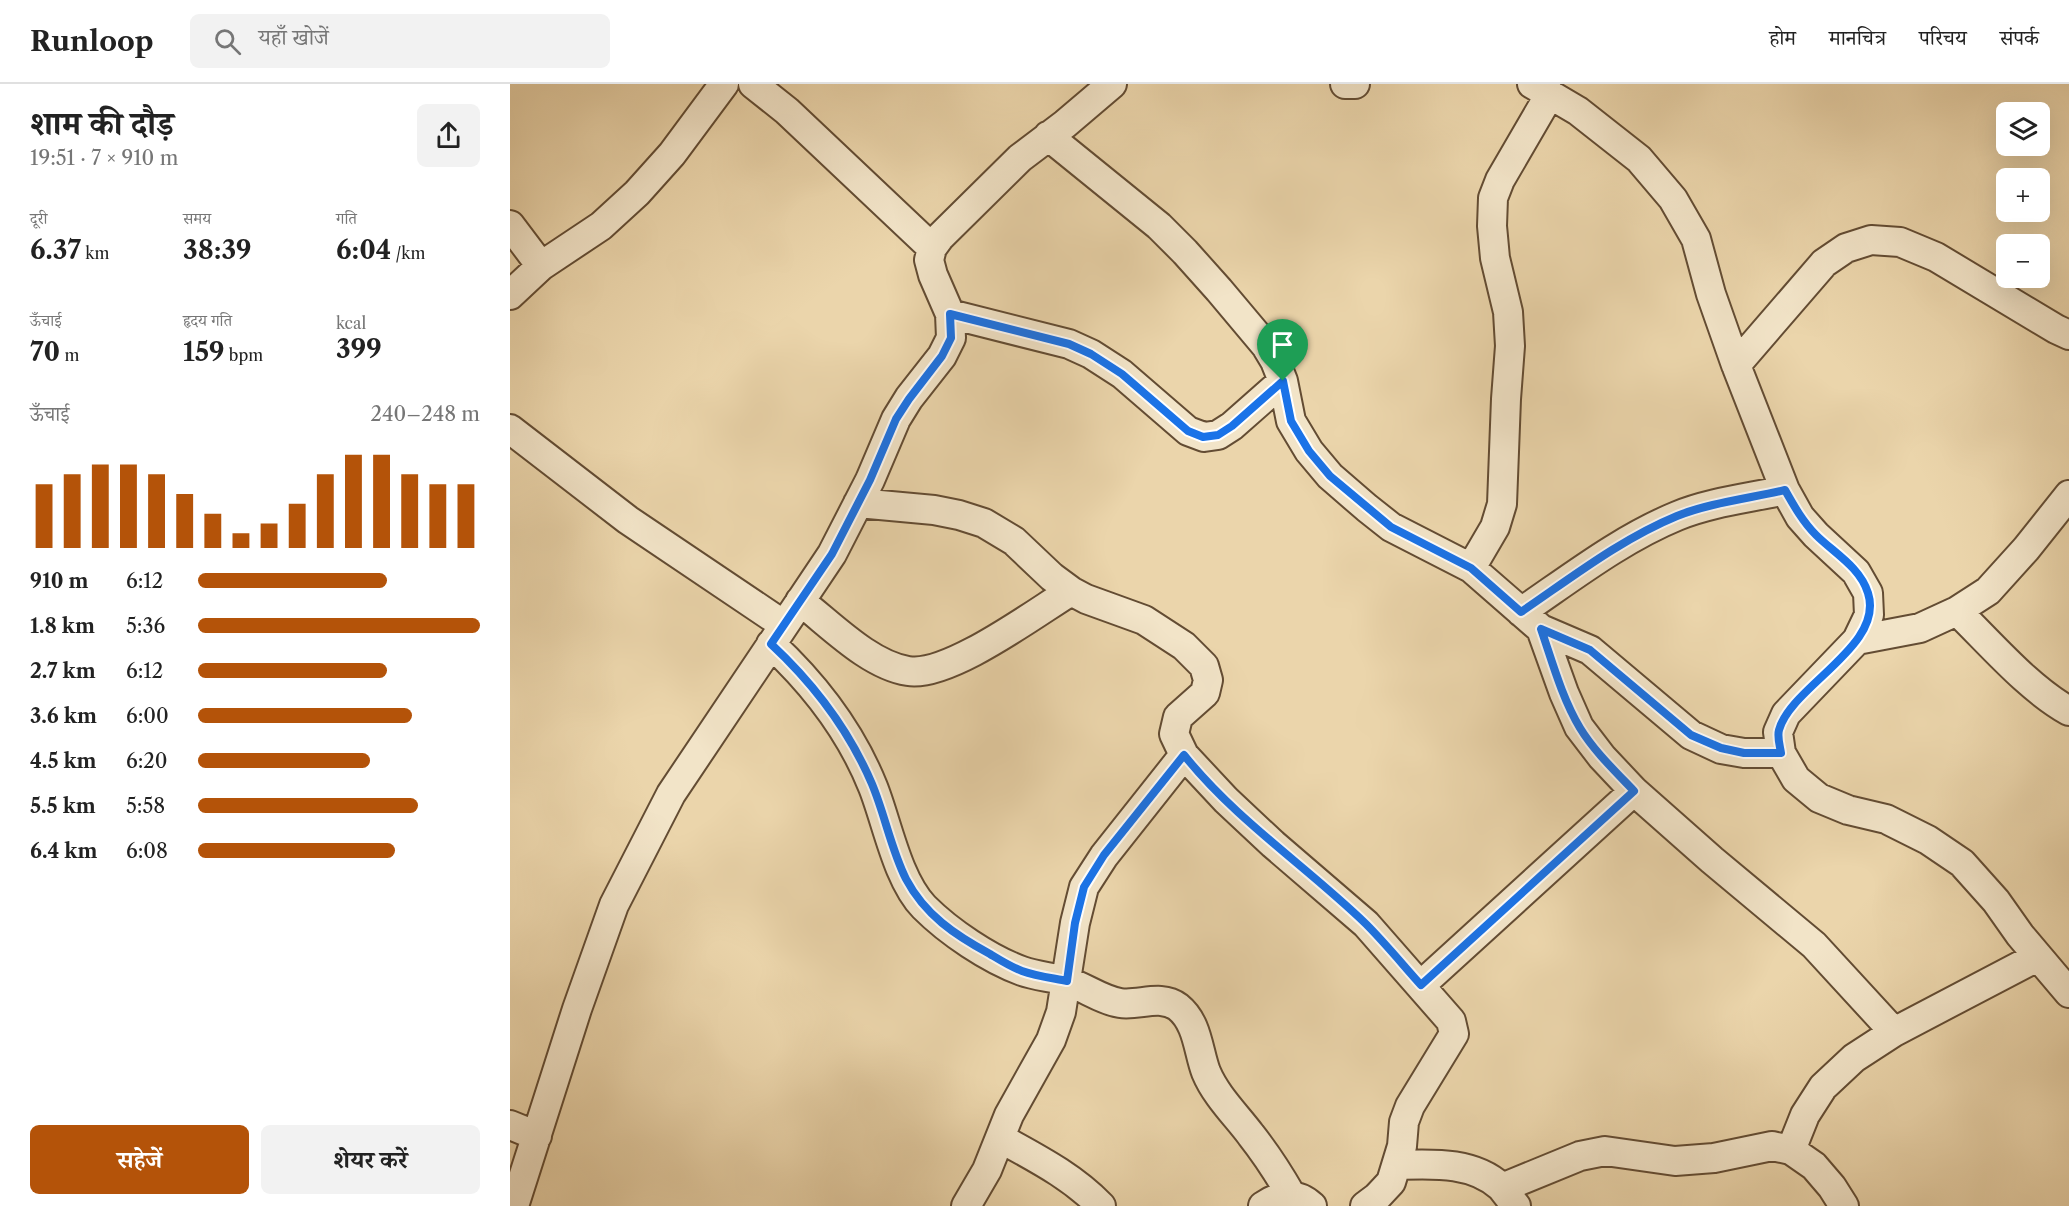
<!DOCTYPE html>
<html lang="hi">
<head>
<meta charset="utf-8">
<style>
	body { margin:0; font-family:"Libre Caslon Text","Noto Serif Devanagari",serif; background:#f2f2f2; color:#222; height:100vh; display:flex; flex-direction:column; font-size:22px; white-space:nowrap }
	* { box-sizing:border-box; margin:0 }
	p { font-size:20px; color:#767676 }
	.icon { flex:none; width:33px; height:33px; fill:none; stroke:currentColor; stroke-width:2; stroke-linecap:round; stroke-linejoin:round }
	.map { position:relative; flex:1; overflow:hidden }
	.sheet { display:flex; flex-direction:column; background:#fff; width:510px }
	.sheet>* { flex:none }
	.controls { position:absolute; left:1486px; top:18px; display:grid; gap:12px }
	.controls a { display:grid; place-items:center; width:54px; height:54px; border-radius:9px; background:#fff; box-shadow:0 6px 24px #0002; font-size:30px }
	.pin { position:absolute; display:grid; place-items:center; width:51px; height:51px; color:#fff; margin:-62px -26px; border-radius:50% 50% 50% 0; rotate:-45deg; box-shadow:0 0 6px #0007 }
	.pin .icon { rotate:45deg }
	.round { display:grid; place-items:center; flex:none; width:63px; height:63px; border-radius:9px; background:#f2f2f2 }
	.overview { display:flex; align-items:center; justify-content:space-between; height:102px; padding:0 30px }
	h1 { font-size:33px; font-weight:700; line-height:45px }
	.metrics { display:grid; grid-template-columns:repeat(3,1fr); gap:9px; height:102px; padding:6px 30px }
	.metrics div { display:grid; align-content:center }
	.metrics b { font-size:26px; font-weight:700 }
	.metrics small { font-size:16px; font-weight:400 }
	.metrics p { font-size:16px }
	.chart { height:168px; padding:12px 30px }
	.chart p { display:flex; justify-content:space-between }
	.chart svg { width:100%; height:108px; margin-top:6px; stroke:#b45309; stroke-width:6 }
	.action { display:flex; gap:12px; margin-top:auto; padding:12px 30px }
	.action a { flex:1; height:69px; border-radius:9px; background:#b45309; color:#fff; font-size:24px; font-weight:700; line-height:69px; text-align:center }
	.action a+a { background:#f2f2f2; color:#222 }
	ul { padding:0 30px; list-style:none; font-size:20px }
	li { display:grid; grid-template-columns:96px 72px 1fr; align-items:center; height:45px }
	li i { height:15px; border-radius:8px; background:#b45309 }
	header { display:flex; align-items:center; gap:36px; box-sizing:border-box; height:84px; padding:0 30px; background:#fff; border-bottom:2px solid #e0e0e0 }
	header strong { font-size:28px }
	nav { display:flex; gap:33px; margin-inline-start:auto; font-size:21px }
	.search { width:420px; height:54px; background:#f2f2f2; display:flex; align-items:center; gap:15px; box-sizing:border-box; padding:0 21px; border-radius:9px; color:#767676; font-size:22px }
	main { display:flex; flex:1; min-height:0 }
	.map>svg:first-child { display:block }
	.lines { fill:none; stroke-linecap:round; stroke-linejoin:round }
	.street-casing { stroke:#634c33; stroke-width:32 }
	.street { stroke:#f2e4c8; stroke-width:28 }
	.route-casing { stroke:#fff; stroke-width:12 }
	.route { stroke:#1a73e8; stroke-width:8 }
</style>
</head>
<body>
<header>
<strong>Runloop</strong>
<div class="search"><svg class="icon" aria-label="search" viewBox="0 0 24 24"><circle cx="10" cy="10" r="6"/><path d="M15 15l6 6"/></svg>यहाँ खोजें</div>
<nav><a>होम</a><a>मानचित्र</a><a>परिचय</a><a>संपर्क</a></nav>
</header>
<main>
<section class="sheet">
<div class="overview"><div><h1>शाम की दौड़</h1><p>19:51 · 7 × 910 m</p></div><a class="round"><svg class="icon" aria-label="share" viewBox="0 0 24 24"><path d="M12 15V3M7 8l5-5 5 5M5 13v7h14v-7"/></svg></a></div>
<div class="metrics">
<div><p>दूरी</p><b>6.37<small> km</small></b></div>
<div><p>समय</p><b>38:39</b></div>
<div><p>गति</p><b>6:04<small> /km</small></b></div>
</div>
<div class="metrics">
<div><p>ऊँचाई</p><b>70<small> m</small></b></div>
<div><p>हृदय गति</p><b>159<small> bpm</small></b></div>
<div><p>kcal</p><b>399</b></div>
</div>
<div class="chart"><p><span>ऊँचाई</span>240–248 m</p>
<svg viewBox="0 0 160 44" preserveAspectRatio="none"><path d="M5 44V18M15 44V14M25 44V10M35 44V10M45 44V14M55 44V22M65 44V30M75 44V38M85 44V34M95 44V26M105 44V14M115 44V6M125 44V6M135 44V14M145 44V18M155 44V18"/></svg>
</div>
<ul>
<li><b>910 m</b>6:12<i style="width:67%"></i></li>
<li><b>1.8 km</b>5:36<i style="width:100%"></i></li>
<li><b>2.7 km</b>6:12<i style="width:67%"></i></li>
<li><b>3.6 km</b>6:00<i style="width:76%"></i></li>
<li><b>4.5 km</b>6:20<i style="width:61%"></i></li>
<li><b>5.5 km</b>5:58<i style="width:78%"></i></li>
<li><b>6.4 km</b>6:08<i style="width:70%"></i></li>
</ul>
<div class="action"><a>सहेजें</a><a>शेयर करें</a></div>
</section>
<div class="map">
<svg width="1559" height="1122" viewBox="0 0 1559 1122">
	<rect width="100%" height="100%" fill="#ebd5ab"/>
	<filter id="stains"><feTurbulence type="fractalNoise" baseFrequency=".00333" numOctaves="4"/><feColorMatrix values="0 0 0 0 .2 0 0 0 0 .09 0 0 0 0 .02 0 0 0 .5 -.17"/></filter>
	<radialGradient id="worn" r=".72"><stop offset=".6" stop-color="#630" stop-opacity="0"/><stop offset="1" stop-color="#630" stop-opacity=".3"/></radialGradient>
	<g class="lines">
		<g class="street-casing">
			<path id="street" d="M243 0 277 27 422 164
				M835 0H845
				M1022 0 1068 27 1129 75 1163 115 1186 155 1201 210 1226 281 1275 406 1290 433 1306 451 1346 488 1358 509 1359 531 1347 556 1276 630 1268 648 1271 669 1286 695 1309 714 1338 726 1376 735 1418 756 1452 779 1486 817 1510 851 1559 909
				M538 52 649 142 675 168 709 206 756 262 765 277 773 297 781 337 799 367 820 392 857 424 881 443 961 484 1031 545 1080 566 1181 651 1211 665 1234 669H1271
				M0 141 31 182
				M0 211 31 182 91 142 127 109 162 70 214 0
				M440 230 559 260 581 270 612 290 678 347 694 353 708 351 722 342 773 297
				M1226 281 1314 179 1336 164 1361 156 1390 158 1426 173 1546 245 1559 251
				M0 345 118 436 274 541
				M348 419 424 426 449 431 474 439 504 457 542 493 561 507 576 515 634 536 674 562 694 582 698 596 695 609 668 633 664 650 674 671 716 716 763 760 856 840 941 937 944 950 900 1022 894 1038 892 1062 881 1098 867 1113 855 1122
				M961 484 985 443 992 420 996 315 1000 262 998 228 985 174 982 142 983 114 990 96 1040 10
				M290 517C320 540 359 581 398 587 438 594 525 529 561 507
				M1447 527C1481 560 1518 604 1559 627
				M1011 528C1061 494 1111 455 1167 432 1201 418 1240 414 1275 406
				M1031 545 1054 609 1069 643 1092 673 1124 707 1202 776 1304 861 1384 948
				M1347 556 1410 544 1447 527 1478 507 1516 465 1559 411
				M261 560C304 600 341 648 363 703 377 738 387 795 414 823 439 848 479 875 512 887 526 892 542 893 556 897 575 903 591 916 610 919 629 922 651 910 668 923 688 939 688 967 696 988 706 1012 726 1031 741 1051 756 1070 769 1090 781 1111
				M911 901 1124 707
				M0 1041 27 1052
				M490 1054C526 1074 562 1092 591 1122
				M1281 1066 1295 1031 1313 1003 1344 974 1384 948 1527 873
				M887 1081C922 1080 963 1077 991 1103 996 1109 1001 1116 1006 1122
				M992 1104 1070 1072 1095 1067 1165 1077 1204 1074 1262 1062 1281 1066 1304 1082 1322 1103 1334 1122
				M4 1122 67 925 104 821 161 710 322 470 360 396 386 335 399 314 432 272 441 254 440 230 423 191 419 176 422 164 430 153 510 74 555 40 602 0
				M456 1122 477 1086 499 1031 541 956 551 928 565 839 574 803 594 772 674 671
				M753 1122C770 1110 787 1108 802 1122"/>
		</g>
		<use href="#street" class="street"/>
	</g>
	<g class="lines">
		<g class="route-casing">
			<path id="route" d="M440 230 559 260 581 270 612 290 678 347 693 353 708 351 722 342 773 297 781 337 799 367 820 392 881 443 961 484 1011 528C1061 494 1111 455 1167 432 1199 419 1241 414 1275 406 1284 422 1293 438 1306 451 1324 469 1350 483 1358 509 1375 562 1281 602 1269 646 1267 653 1270 662 1271 669H1234L1211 664 1181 651 1080 566 1031 545C1042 577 1052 614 1070 644 1084 667 1105 687 1124 707L911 901C893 881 875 859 856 840 796 782 726 736 674 671L594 771 574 803 565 839 557 897C542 894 526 892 512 887 501 883 490 876 480 870 445 851 415 831 396 795 381 765 375 731 362 700 339 646 304 600 261 560L322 470 360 396 386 335 399 315 432 272 441 254Z"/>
		</g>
		<use href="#route" class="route"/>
	</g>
	<rect width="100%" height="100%" filter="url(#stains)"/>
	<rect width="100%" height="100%" fill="url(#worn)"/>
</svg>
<div class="controls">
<a><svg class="icon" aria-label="layers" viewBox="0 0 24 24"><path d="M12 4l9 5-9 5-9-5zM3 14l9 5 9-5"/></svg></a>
<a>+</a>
<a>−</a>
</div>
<div class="pin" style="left:773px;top:297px;background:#1e9e55"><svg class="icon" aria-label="arrive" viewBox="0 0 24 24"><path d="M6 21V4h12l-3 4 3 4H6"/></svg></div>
</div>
</main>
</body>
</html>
